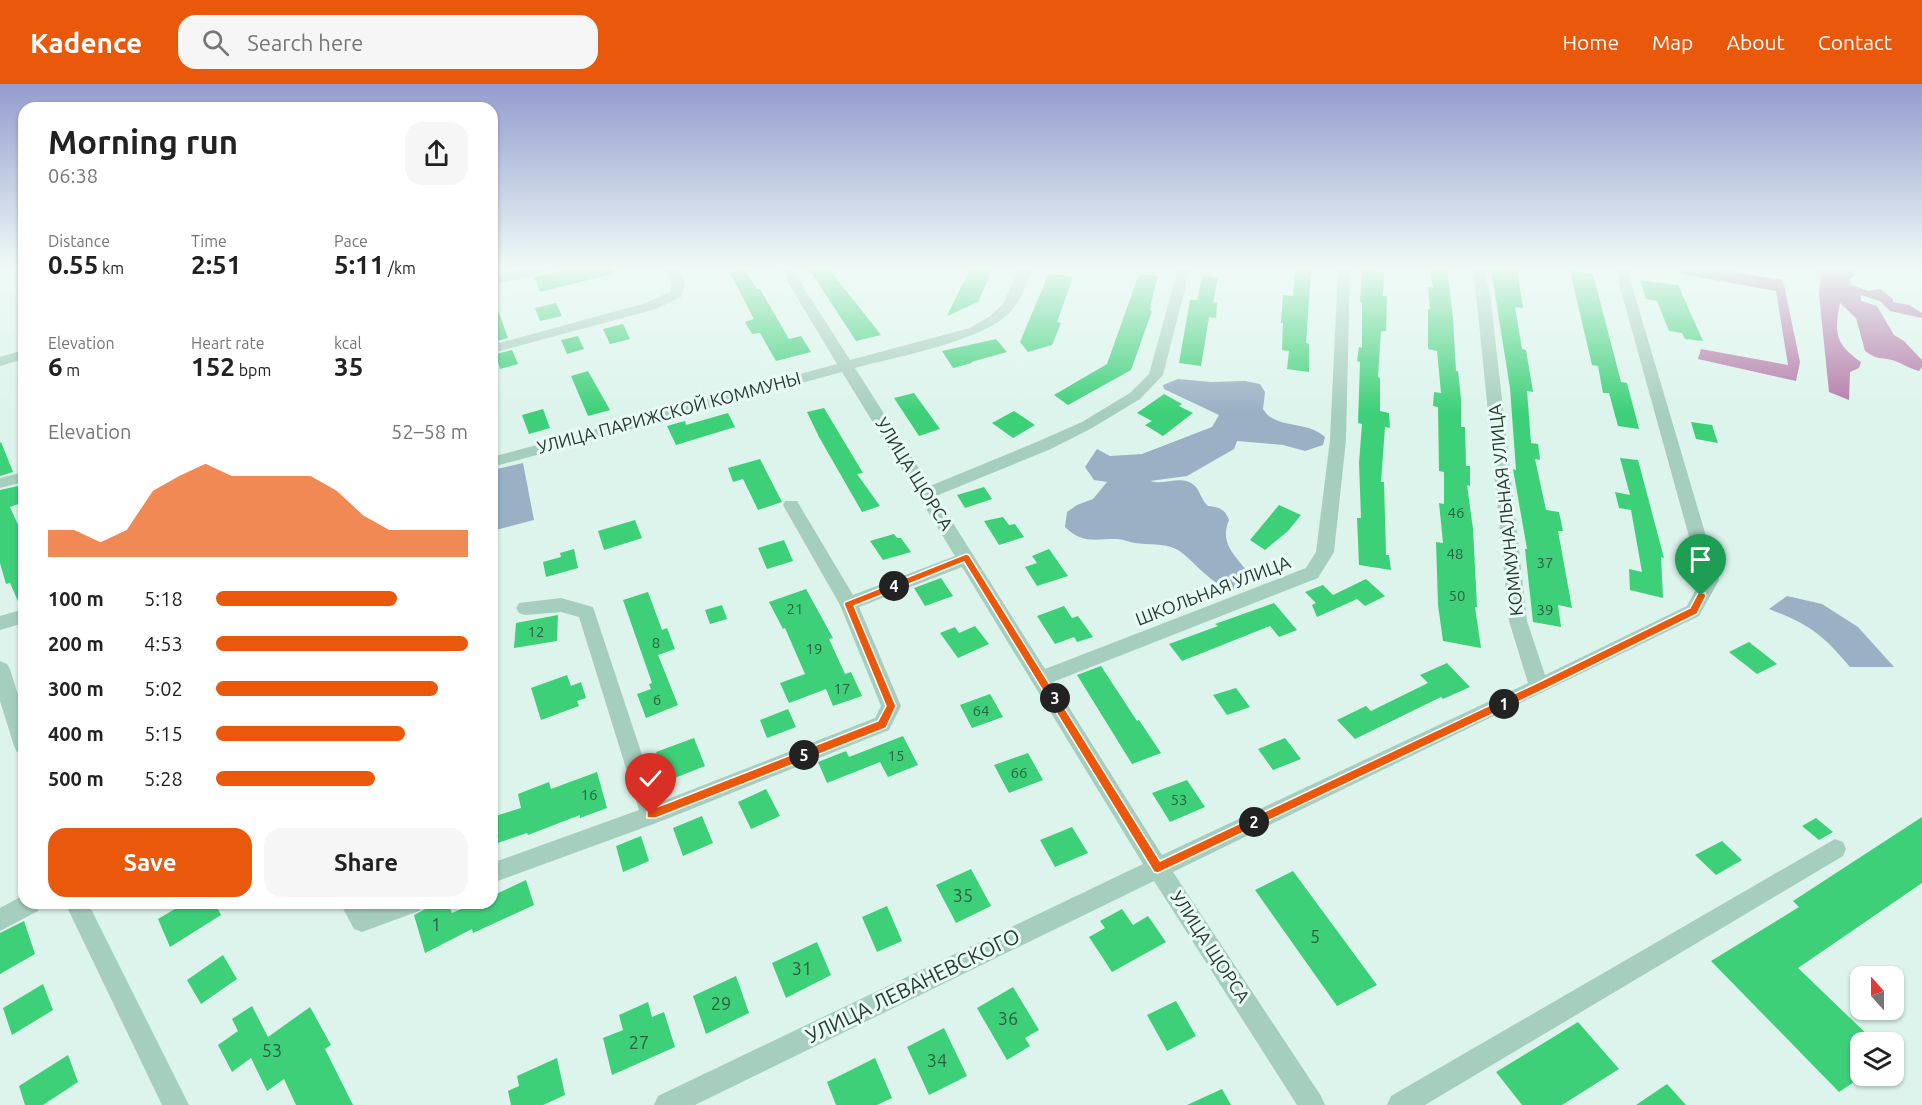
<!DOCTYPE html>
<html lang="en">
<head>
<meta charset="utf-8">
<style>
	body { margin:0; font-family:Ubuntu,sans-serif; background:#f6f6f6; color:#222; height:100vh; display:flex; flex-direction:column; font-size:22px; white-space:nowrap }
	* { box-sizing:border-box; margin:0 }
	p { font-size:20px; color:#767676 }
	.icon { flex:none; width:33px; height:33px; fill:none; stroke:currentColor; stroke-width:2; stroke-linecap:round; stroke-linejoin:round }
	.map { position:relative; flex:1; overflow:hidden }
	.details { position:absolute; left:18px; top:18px; width:480px; height:807px; display:flex; flex-direction:column; background:#fff; border-radius:18px; box-shadow:0 2px 4px #0004 }
	.details>* { flex:none }
	.needle { width:39px; rotate:339deg }
	.tools { position:absolute; left:1850px; top:882px; display:grid; gap:12px }
	.tools a { display:grid; place-items:center; width:54px; height:54px; border-radius:12px; background:#fff; box-shadow:0 2px 4px #0004; font-size:30px }
	.pin { position:absolute; display:grid; place-items:center; width:51px; height:51px; color:#fff; margin:-62px -26px; border-radius:50% 50% 50% 0; rotate:-45deg; box-shadow:0 0 6px #0007 }
	.pin .icon { rotate:45deg }
	.km { position:absolute; width:30px; height:30px; margin:-15px; border-radius:50%; background:#222; color:#fff; font-size:16px; line-height:30px; text-align:center }
	.round { display:grid; place-items:center; flex:none; width:63px; height:63px; border-radius:18px; background:#f6f6f6 }
	.headline { display:flex; align-items:center; justify-content:space-between; height:102px; padding:0 30px }
	h1 { font-size:33px; font-weight:700; line-height:45px }
	.stats { display:grid; grid-template-columns:repeat(3,1fr); gap:9px; height:102px; padding:6px 30px }
	.stats div { display:grid; align-content:center }
	.stats b { font-size:26px; font-weight:700 }
	.stats small { font-size:16px; font-weight:400 }
	.stats p { font-size:16px }
	.chart { height:168px; padding:12px 30px }
	.chart p { display:flex; justify-content:space-between }
	.chart svg { width:100%; height:108px; margin-top:6px; fill:#ea580c; opacity:.7 }
	.action { display:flex; gap:12px; margin-top:auto; padding:12px 30px }
	.action a { flex:1; height:69px; border-radius:18px; background:#ea580c; color:#fff; font-size:24px; font-weight:700; line-height:69px; text-align:center }
	.action a+a { background:#f6f6f6; color:#222 }
	ul { padding:0 30px; list-style:none; font-size:20px }
	li { display:grid; grid-template-columns:96px 72px 1fr; align-items:center; height:45px }
	li i { height:15px; border-radius:8px; background:#ea580c }
	header { display:flex; align-items:center; gap:36px; box-sizing:border-box; height:84px; padding:0 30px; background:#ea580c; color:#fff }
	header strong { font-size:28px }
	nav { display:flex; gap:33px; margin-inline-start:auto; font-size:21px }
	.search { width:420px; height:54px; background:#f6f6f6; display:flex; align-items:center; gap:15px; box-sizing:border-box; padding:0 21px; border-radius:18px; color:#767676; font-size:22px }
	.map>svg:first-child { display:block }
	.green { fill:#9ab0c5 }
	.water { fill:#b478a8 }
	.building { fill:#3ed078 }
	.lines { fill:none; stroke-linecap:round; stroke-linejoin:round }
	.minor { fill:#a6cebe; fill-rule:evenodd }
	.route { fill:#ea580c; stroke:#fff; stroke-width:1.5 }
	.labels { text-anchor:middle; stroke-width:6; stroke-linejoin:round; paint-order:stroke }
	.number-label { font-size:15px; fill:#2e5f42 }
	.street-label { font-size:18px; fill:#283930; stroke:#e9fbf6 }
	.near-number-label { font-size:18px; fill:#2e5f42 }
	.near-street-label { font-size:21px; fill:#283930; stroke:#e9fbf6 }
</style>
</head>
<body>
<header>
<strong>Kadence</strong>
<div class="search"><svg class="icon" aria-label="search" viewBox="0 0 24 24"><circle cx="10" cy="10" r="6"/><path d="M15 15l6 6"/></svg>Search here</div>
<nav><a>Home</a><a>Map</a><a>About</a><a>Contact</a></nav>
</header>
<div class="map">
<svg width="1922" height="1021" viewBox="0 0 1922 1021">
	<rect width="100%" height="100%" fill="#dcf4ec"/>
	<path class="green" d="M1178 295 1211 298 1245 297 1260 300 1265 308 1263 325C1275 346 1307 336 1325 353L1323 361 1305 367 1283 361 1237 357 1234 365 1187 392 1150 397C1164 402 1181 390 1194 401 1200 406 1201 416 1208 422 1219 423 1225 425 1229 436 1218 462 1239 474 1252 494 1228 528 1195 474 1176 465 1163 459 1148 461 1135 459 1129 458 1123 455 1116 455 1095 455 1082 460 1065 443L1067 428 1077 421 1093 415 1107 398 1094 396 1085 383 1097 365 1110 372 1142 370 1212 343 1219 331 1164 305 1163 301Z
		M523 379 534 436 492 447V386Z
		M1787 512 1822 520 1858 543 1894 583H1850C1822 550 1810 541 1769 525Z"/>
	<path class="water" d="M1680 185H1715L1783 196 1800 278 1796 297 1698 275 1701 265 1788 281 1776 207 1681 190Z
		M1822 185H1846L1857 190 1849 195 1852 201 1868 207 1880 205 1893 215V218L1909 221 1922 229V234L1890 227 1880 217 1861 211V217L1877 222 1894 251 1904 257 1922 276V283L1919 287C1908 284 1900 278 1892 276 1878 273 1878 276 1865 267L1856 234 1840 219C1834 249 1835 260 1861 278L1859 284 1850 288 1849 316 1829 308 1819 210Z"/>
	<path class="building" d="M572 185H612V190L540 208 534 193Z
		M809 185H829L881 251 856 257Z
		M970 185H993L978 218 947 232Z
		M1295 185 1311 187 1306 259 1309 260V288L1287 285 1289 267 1282 266 1283 239H1281L1283 211 1293 212Z
		M1430 185H1447L1453 234 1456 287H1458L1461 314V343H1465L1466 382H1470V402L1467 401 1473 445 1477 523H1475L1481 564 1443 557 1438 521 1436 458 1443 459 1439 419 1444 420V388L1439 387 1438 323 1433 322 1434 308 1441 309 1437 267 1428 265V225H1430L1428 203 1433 204Z
		M1491 185 1517 186 1523 224 1515 223 1522 265 1526 266 1533 308 1527 307 1531 359 1538 360 1540 376 1535 375 1546 426 1559 428 1563 447H1558L1572 524 1558 521 1561 543 1533 538 1525 465H1527L1513 385 1516 386 1510 304Z
		M745 186 757 205H760L789 255 801 252 811 268 776 277 760 249 752 250 745 238 754 235 730 189Z
		M1362 186 1384 189 1383 212H1387L1386 247H1381L1378 293 1380 294V327L1389 329 1390 344 1385 343 1381 398H1384L1386 471H1389L1391 486 1359 481 1357 434H1361L1359 379 1362 340 1358 339 1360 278 1357 277 1359 263 1362 264V218H1360Z
		M1570 187 1593 190 1621 298 1627 299 1639 345 1618 342 1609 309H1603L1598 282 1592 281Z
		M1049 189 1073 193 1057 238 1061 239 1052 261 1028 268 1020 258Z
		M1139 190 1158 192 1153 210 1150 226 1152 227 1131 286 1068 321 1054 311 1107 280Z
		M1203 191 1218 194 1213 218 1217 219 1216 234 1209 233 1201 282 1179 279 1190 216H1197Z
		M1640 196 1678 201 1703 257 1685 255 1682 249 1669 247 1657 217 1646 215Z
		M494 215 508 254 493 258 492 216Z
		M556 219 562 232 540 237 535 224Z
		M623 240 630 255 610 260 603 245Z
		M578 252 584 265 567 270 561 256Z
		M996 255 1007 268 971 278 972 279 953 284 942 267Z
		M512 266 518 280 500 285 496 270Z
		M588 287 610 326 588 332 571 292Z
		M914 309 940 345 919 352 894 314Z
		M1164 310 1182 320 1179 322 1193 329 1163 352 1145 341 1152 337 1137 329Z
		M824 324 863 389 857 390 880 422 862 428 819 353 807 328Z
		M543 325 550 344 529 350 522 331Z
		M1014 327 1035 341 1013 354 992 339Z
		M728 329 735 343 676 361 667 342 685 337 686 341Z
		M1691 338 1712 341 1718 359 1696 355Z
		M1 358 13 388 0 392V359Z
		M1620 374 1638 376 1664 474 1661 473 1663 514 1630 506 1629 485 1642 488 1631 426 1619 424 1615 408 1630 411Z
		M760 375 782 418 758 426 743 395 733 398 728 384Z
		M18 402 24 418 10 423 24 454V523L21 524 10 499 6 500 0 479V406Z
		M984 403 992 415 965 424 957 411Z
		M1279 421 1301 431 1288 447 1265 466 1250 456Z
		M1003 433 1009 441 1015 440 1024 453 999 461 984 437Z
		M635 436 642 454 604 466 598 447Z
		M894 450 897 454H901L911 468 883 476 870 457Z
		M784 456 793 477 767 485 758 464Z
		M574 465 578 484 546 493 543 478 561 473 560 469Z
		M1049 465 1068 492 1037 502 1025 483 1037 479 1032 472Z
		M941 494 953 512 925 522 914 504Z
		M1366 495 1385 512 1365 522 1357 515 1317 533 1312 521 1316 519 1305 508 1323 501 1333 511Z
		M806 505 833 554 829 555 845 590 851 588 862 612 833 622 826 605 789 619 780 599 805 590 785 544 783 545 769 518Z
		M648 508 662 546 667 544 675 565 658 571 678 621 646 634 637 610 651 605 649 600 652 599 623 516Z
		M1274 519 1297 546 1279 553 1270 542 1182 577 1169 560 1218 542 1215 540Z
		M722 521 727 535 710 540 705 526Z
		M1064 522 1072 534 1078 532 1093 553 1077 558 1074 553 1055 560 1037 532Z
		M558 531 557 557 514 564 516 539Z
		M975 542 989 560 958 574 940 549 955 543 959 549Z
		M1749 558 1777 580 1757 590 1729 568Z
		M1447 579 1470 603 1443 615 1441 613 1355 655 1337 636 1366 622 1371 627 1428 599 1420 591Z
		M1101 582 1137 637 1139 636 1161 669 1132 680 1077 591Z
		M567 591 571 602 581 598 586 614 577 617 579 622 541 636 531 604Z
		M1236 604 1250 623 1227 631 1213 611Z
		M990 610 1003 633 972 644 960 621Z
		M788 625 796 643 767 654 760 636Z
		M903 652 918 681 888 693 880 678 827 699 818 678 846 667 849 673Z
		M694 654 705 682 667 697 656 668Z
		M1285 654 1301 675 1273 686 1258 665Z
		M1028 669 1043 696 1009 709 994 681Z
		M597 688 607 724 580 734V731L528 751 527 749 492 761V733L521 724 518 710 549 698 551 705Z
		M1187 696 1205 723 1170 738 1152 709Z
		M766 705 780 732 751 745 738 718Z
		M702 732 713 759 683 772 673 744Z
		M1922 733V799L1798 884 1875 958H1860V994L1839 1008 1711 877 1799 823 1793 817Z
		M1816 734 1833 748 1819 756 1802 742Z
		M1072 743 1088 769 1055 783 1040 756Z
		M641 752 649 777 623 788 616 762Z
		M1722 757 1742 776 1716 791 1695 771Z
		M971 785 991 822 956 839 936 801Z
		M1293 787 1377 901 1337 922 1255 806Z
		M526 796 534 821 473 849 472 845 425 869 414 831 437 819H448L452 829 475 819H492V812Z
		M185 819H215L221 831 170 863 158 835Z
		M887 822 902 857 877 868 862 833Z
		M1122 825 1133 841 1148 832 1166 858 1112 888 1089 853 1105 844 1100 837Z
		M24 837 35 870 0 890V849Z
		M817 858 831 891 786 914 772 879Z
		M223 871 237 895 201 920 187 896Z
		M736 892 749 929 706 950 693 912Z
		M43 900 53 926 12 951 3 924Z
		M1013 903 1039 946 1025 954 1030 962 1007 976 977 924Z
		M1176 917 1196 952 1167 967 1147 931Z
		M648 918 652 933 664 928 675 963 612 991 603 954 623 946 619 931Z
		M252 922 268 953 310 923 331 961 325 965 353 1021H296L284 995 267 1007 251 974 232 988 218 961 238 947 232 935Z
		M1578 938 1619 985 1562 1021H1522L1496 988Z
		M944 944 967 992 929 1011 907 963Z
		M68 971 78 998 43 1021H25L19 1002Z
		M557 974 565 1011 543 1021H511L508 1007 519 1002 517 992Z
		M875 974 892 1014 877 1021H836L827 998Z
		M1667 1000 1686 1021H1636Z
		M1222 1005 1231 1021H1187Z"/>
	<g class="lines">
		<path class="minor" d="M527 185H548L547 188 492 201V193Z
			M666 185H678L685 199 681 213 656 225 492 269V261L646 219 670 208 671 199Z
			M780 185H792L850 276 970 244 990 232 1003 220 1019 185H1031C1027 200 1022 215 1011 227 985 257 895 273 855 284L930 402 1039 357 1082 338 1130 309 1149 290 1178 185H1190L1163 291 1140 315 1092 344 1051 365 936 412 1045 585 1306 484 1316 468 1330 356 1338 185H1350L1346 356 1334 468 1318 494 1053 598 1162 771 1528 599 1509 537 1476 209 1472 185H1484L1490 209 1527 537 1545 591 1687 522 1701 496 1615 185H1627L1719 496 1699 532 1173 788 1321 1012 1325 1021H1297L1154 797 695 1021H654L658 1012 1143 780 962 483 859 523 901 622 889 646 659 738 492 799V779L639 726 579 533 561 528 525 531 519 529 516 524 519 519 561 514 593 523 658 719 875 634 881 622 840 521 783 421 785 417H797L853 511 955 472 842 288 492 383V373L837 280Z
			M24 266V275L0 282V273Z
			M24 388V398L0 404V394Z
			M24 525V539L0 546V532Z
			M0 577 7 580 10 585 24 630V671L17 668 14 662 0 617Z
			M1835 755 1843 758 1846 765 1843 772 1425 1021H1387L1391 1012Z
			M24 811V819H41L38 827 0 847V824Z
			M65 819H88L189 1021H162Z
			M340 819H364L367 824 381 819H422L419 827 362 848 354 845Z"/>
	</g>
	<linearGradient id="sky" x2="0" y2="1"><stop stop-color="#939cce"/><stop offset="0.56" stop-color="#effaf6"/><stop offset="1" stop-color="#effaf6" stop-opacity="0"/></linearGradient>
	<rect width="1922" height="328" fill="url(#sky)"/>
	<path class="route" d="M966 470 969 471 1160 777 1535 600 1690 524 1698 509H1705L1706 512 1697 530 1543 606 1158 789 1154 788 964 478 854 522 896 622 886 644 656 734H647V727L878 637 886 622 844 520 845 518Z"/>
	<g class="labels">
		<g class="number-label">
			<text x="1456" y="434">46</text>
			<text x="1455" y="475">48</text>
			<text x="1545" y="484">37</text>
			<text x="1457" y="517">50</text>
			<text x="795" y="530">21</text>
			<text x="1545" y="531">39</text>
			<text x="536" y="553">12</text>
			<text x="656" y="564">8</text>
			<text x="814" y="570">19</text>
			<text x="842" y="610">17</text>
			<text x="657" y="621">6</text>
			<text x="981" y="632">64</text>
			<text x="896" y="677">15</text>
			<text x="1019" y="694">66</text>
			<text x="589" y="716">16</text>
			<text x="1179" y="721">53</text>
		</g>
		<g class="street-label">
			<text transform="translate(669 329) rotate(-15)" y="6">УЛИЦА ПАРИЖСКОЙ КОММУНЫ</text>
			<text transform="translate(914 390) rotate(58)" y="6">УЛИЦА ЩОРСА</text>
			<text transform="translate(1506 426) rotate(-96)" y="6">КОММУНАЛЬНАЯ УЛИЦА</text>
			<text transform="translate(1213 507) rotate(-21)" y="6">ШКОЛЬНАЯ УЛИЦА</text>
			<text transform="translate(1210 863) rotate(57)" y="6">УЛИЦА ЩОРСА</text>
		</g>
		<g class="near-number-label">
			<text x="963" y="818">35</text>
			<text x="436" y="847">1</text>
			<text x="1315" y="859">5</text>
			<text x="802" y="891">31</text>
			<text x="721" y="926">29</text>
			<text x="1008" y="941">36</text>
			<text x="639" y="965">27</text>
			<text x="272" y="973">53</text>
			<text x="937" y="983">34</text>
		</g>
		<g class="near-street-label">
			<text transform="translate(913 902) rotate(-26)" y="7">УЛИЦА ЛЕВАНЕВСКОГО</text>
		</g>
	</g>
</svg>
<div class="tools">
<a><svg class="needle" viewBox="-14 -14 28 28"><path d="M0-13l5 13h-10z" fill="#e53935"/><path d="M0 13l5-13h-10z" fill="#767676"/></svg></a>
<a><svg class="icon" aria-label="layers" viewBox="0 0 24 24"><path d="M12 4l9 5-9 5-9-5zM3 14l9 5 9-5"/></svg></a>
</div>
<div class="pin" style="left:1701px;top:512px;background:#1e9e55"><svg class="icon" aria-label="arrive" viewBox="0 0 24 24"><path d="M6 21V4h12l-3 4 3 4H6"/></svg></div>
<div class="pin" style="left:651px;top:731px;background:#d93025"><svg class="icon" aria-label="check" viewBox="0 0 24 24"><path d="M5 12l5 5 9-10"/></svg></div>
<b class="km" style="left:1504px;top:620px">1</b>
<b class="km" style="left:1254px;top:738px">2</b>
<b class="km" style="left:1055px;top:614px">3</b>
<b class="km" style="left:894px;top:502px">4</b>
<b class="km" style="left:804px;top:671px">5</b>
<section class="details">
<div class="headline"><div><h1>Morning run</h1><p>06:38</p></div><a class="round"><svg class="icon" aria-label="share" viewBox="0 0 24 24"><path d="M12 15V3M7 8l5-5 5 5M5 13v7h14v-7"/></svg></a></div>
<div class="stats">
<div><p>Distance</p><b>0.55<small> km</small></b></div>
<div><p>Time</p><b>2:51</b></div>
<div><p>Pace</p><b>5:11<small> /km</small></b></div>
</div>
<div class="stats">
<div><p>Elevation</p><b>6<small> m</small></b></div>
<div><p>Heart rate</p><b>152<small> bpm</small></b></div>
<div><p>kcal</p><b>35</b></div>
</div>
<div class="chart"><p><span>Elevation</span>52–58 m</p>
<svg viewBox="0 0 160 44" preserveAspectRatio="none"><path d="M0 44V33L10 33L20 38L30 33L40 17L50 11L60 6L70 11L80 11L90 11L100 11L110 17L120 27L130 33L140 33L150 33L160 33V44z"/></svg>
</div>
<ul>
<li><b>100 m</b>5:18<i style="width:72%"></i></li>
<li><b>200 m</b>4:53<i style="width:100%"></i></li>
<li><b>300 m</b>5:02<i style="width:88%"></i></li>
<li><b>400 m</b>5:15<i style="width:75%"></i></li>
<li><b>500 m</b>5:28<i style="width:63%"></i></li>
</ul>
<div class="action"><a>Save</a><a>Share</a></div>
</section>
</div>
</body>
</html>
